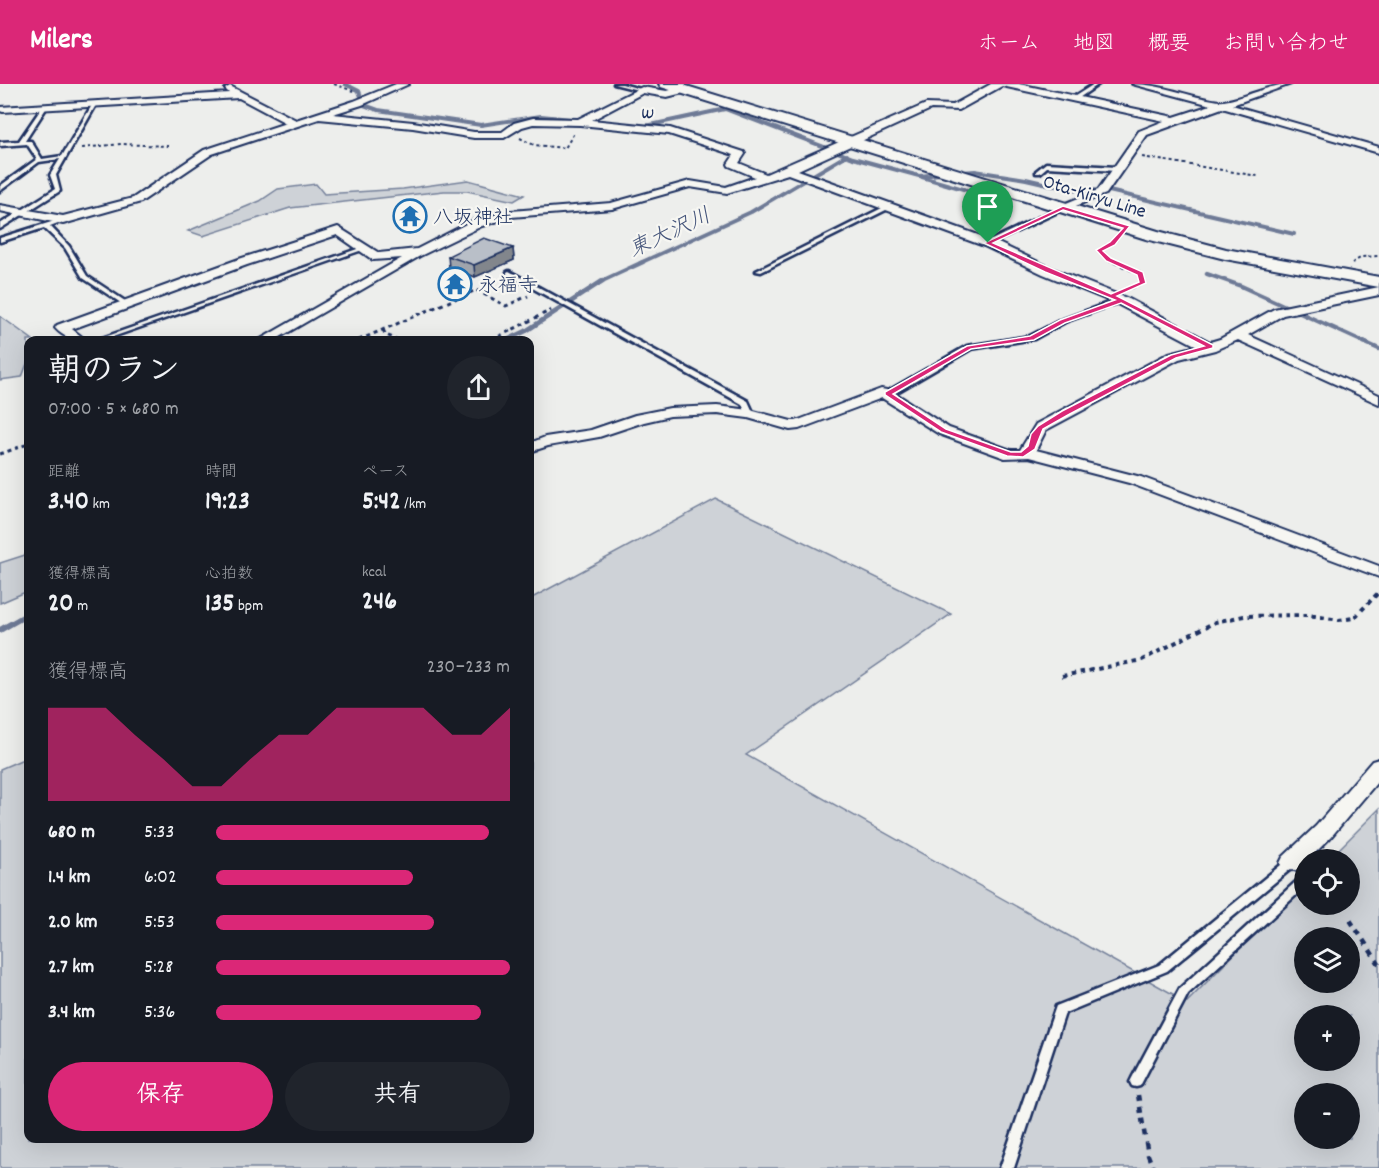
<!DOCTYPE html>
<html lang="ja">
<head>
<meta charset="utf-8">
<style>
	body { margin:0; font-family:Dekko,"Klee One",sans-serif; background:#20242c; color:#f1f3f6; height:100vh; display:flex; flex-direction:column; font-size:22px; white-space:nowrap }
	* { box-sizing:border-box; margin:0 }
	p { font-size:20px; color:#9ea1a6 }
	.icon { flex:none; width:33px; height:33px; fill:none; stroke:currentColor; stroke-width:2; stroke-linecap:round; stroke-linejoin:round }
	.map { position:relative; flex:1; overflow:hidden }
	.details { position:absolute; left:24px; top:252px; width:510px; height:807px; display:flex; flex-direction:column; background:#171b24; border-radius:12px; box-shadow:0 6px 24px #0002 }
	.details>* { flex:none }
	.buttons { position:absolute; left:1294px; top:765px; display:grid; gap:12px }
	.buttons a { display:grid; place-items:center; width:66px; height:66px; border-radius:50%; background:#171b24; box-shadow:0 6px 24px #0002; font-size:30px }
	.pin { position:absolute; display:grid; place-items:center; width:51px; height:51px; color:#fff; margin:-62px -26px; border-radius:50% 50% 50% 0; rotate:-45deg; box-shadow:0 0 6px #0007 }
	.pin .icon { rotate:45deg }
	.round { display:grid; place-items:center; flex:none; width:63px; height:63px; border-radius:32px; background:#20242c }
	.head { display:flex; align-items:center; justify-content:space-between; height:102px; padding:0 24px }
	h1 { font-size:33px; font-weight:800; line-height:45px }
	.figures { display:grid; grid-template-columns:repeat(3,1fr); gap:9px; height:102px; padding:6px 24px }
	.figures div { display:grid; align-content:center }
	.figures b { font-size:26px; font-weight:800 }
	.figures small { font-size:16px; font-weight:400 }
	.figures p { font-size:16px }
	.chart { height:168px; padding:12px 24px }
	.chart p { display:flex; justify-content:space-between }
	.chart svg { width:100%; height:108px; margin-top:6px; fill:#db2777; opacity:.7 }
	.button { display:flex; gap:12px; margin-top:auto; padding:12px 24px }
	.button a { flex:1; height:69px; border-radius:36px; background:#db2777; color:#fff; font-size:24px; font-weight:800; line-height:69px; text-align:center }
	.button a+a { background:#20242c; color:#f1f3f6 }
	ul { padding:0 24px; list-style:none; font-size:20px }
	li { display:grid; grid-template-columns:96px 72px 1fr; align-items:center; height:45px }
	li i { height:15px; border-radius:8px; background:#db2777 }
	header { display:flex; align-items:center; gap:36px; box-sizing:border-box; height:84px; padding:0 30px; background:#db2777; color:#fff }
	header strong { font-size:28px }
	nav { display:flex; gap:33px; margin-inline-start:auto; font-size:21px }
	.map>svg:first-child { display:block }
	.green { fill:#ced2d7; stroke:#74809a; stroke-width:1.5; fill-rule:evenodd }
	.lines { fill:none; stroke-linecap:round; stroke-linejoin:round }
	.stream-far2 { stroke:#6e7a96; stroke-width:4 }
	.stream-far1 { stroke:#6e7a96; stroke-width:4.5 }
	.stream { stroke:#6e7a96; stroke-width:6 }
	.service-casing { stroke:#1b2f5e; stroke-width:5 }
	.minor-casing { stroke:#1b2f5e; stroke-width:4 }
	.secondary-casing { stroke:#1b2f5e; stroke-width:4 }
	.path-far3 { stroke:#1b2f5e; stroke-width:2; stroke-dasharray:3 3; stroke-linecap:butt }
	.path-far2 { stroke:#1b2f5e; stroke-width:3; stroke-dasharray:4 4; stroke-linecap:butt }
	.path-far1 { stroke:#1b2f5e; stroke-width:4; stroke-dasharray:4.5 4.5; stroke-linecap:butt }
	.path { stroke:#1b2f5e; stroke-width:4.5; stroke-dasharray:6 6; stroke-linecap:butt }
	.service { fill:#f6f6f2; fill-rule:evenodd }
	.minor { fill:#f6f6f2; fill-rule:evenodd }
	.secondary { fill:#f6f6f2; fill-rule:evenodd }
	.wall { fill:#9fa4ac; stroke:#1b2f5e; stroke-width:1.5 }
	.shaded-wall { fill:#82868c; stroke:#1b2f5e; stroke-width:1.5 }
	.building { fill:#b9bfc8; stroke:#1b2f5e; stroke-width:1.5 }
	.route { fill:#db2777; stroke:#fff; stroke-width:1.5; fill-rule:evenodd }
	.labels { text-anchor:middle; stroke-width:4.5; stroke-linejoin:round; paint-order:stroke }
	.far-street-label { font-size:20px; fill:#1b2f5e; stroke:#f6f6f2 }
	.far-poi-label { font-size:20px; fill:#1b2f5e; stroke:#f6f6f2; text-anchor:start }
	.far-water-label { font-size:22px; font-style:italic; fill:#44547a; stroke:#f6f6f2 }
</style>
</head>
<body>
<header>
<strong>Milers</strong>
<nav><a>ホーム</a><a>地図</a><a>概要</a><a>お問い合わせ</a></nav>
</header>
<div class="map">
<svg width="1379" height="1084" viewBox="0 0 1379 1084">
	<rect width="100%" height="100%" fill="#edeeec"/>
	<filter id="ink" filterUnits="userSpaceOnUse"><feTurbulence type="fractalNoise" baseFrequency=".0167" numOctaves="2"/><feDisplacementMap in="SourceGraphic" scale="12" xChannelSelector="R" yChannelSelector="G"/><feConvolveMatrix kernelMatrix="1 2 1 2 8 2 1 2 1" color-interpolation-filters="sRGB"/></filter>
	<g filter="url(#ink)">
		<path class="green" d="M468 96 524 111 514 117 467 107H444L290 124 203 152 188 147 260 117 278 105 316 100 324 110 403 105Z
			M0 232 33 256H28V277L22 293 0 296Z
			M716 415 951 530 746 671 1187 918 1305 799V820H1350V776L1329 775 1379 725V1084H0V685L28 673V1054H530V515ZM1305 854H1350V898H1305ZM1305 932H1350V976H1305ZM1305 1010H1350V1054H1305Z
			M28 470V507L0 519V479Z"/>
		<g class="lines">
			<path class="stream-far2" d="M345 0 359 7 364 21 378 26 481 41 541 32 571 35
				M646 42 725 25 853 74 919 92 941 90
				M963 88 975 87 1026 95 1069 105 1109 107 1294 150
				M922 93 1001 116 982 138
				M640 179 751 128 847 71"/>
			<path class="stream-far1" d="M1207 190 1241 202 1379 265
				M507 256 526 247 604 196 643 178"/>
			<path class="stream" d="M0 546 28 530"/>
			<g class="service-casing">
				<path id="service" d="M614 0H622L644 6 642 7Z
					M1094 0H1099L1076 16H1072V14Z
					M94 20 96 21 56 91 60 107 0 145V140L55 105 50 91 60 75 39 78 0 107V102L37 75 27 60 0 62V58L19 57 43 22H45L47 23 25 57H31L42 75 62 72 92 21Z
					M1046 79 1117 83 1120 85 1117 87 1047 83 1040 89H1036V87Z
					M888 121 891 123 890 124 761 188 756 187Z
					M1061 123 1066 124 990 160 985 159Z
					M61 135 66 136 50 142 69 162 87 192 128 219V221H124L83 194 65 164 44 144 0 158V154Z
					M363 163 368 164 104 256H96Z
					M509 187 748 317 754 330 753 332H747L742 320 507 190V188Z
					M1121 214 1123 215V217L1065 238 1034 255 971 265 890 312H884L883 310 967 262 1030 252 1061 236Z
					M1291 775 1305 782V791L1292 784 1167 887 1065 929 1014 1084H1000L1056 922 1159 881 1287 776Z
					M1305 792V803L1188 910 1140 1002 1136 1003 1132 1002 1130 998 1132 994 1180 904 1301 793Z"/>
			</g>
			<g class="minor-casing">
				<path id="minor" d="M396 0H409L362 21 333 30 413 38 474 48H502L514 39 533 34 578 35 642 3 667 7 675 5 676 0H686L683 9 667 13 643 9 592 36 670 44 744 68 745 70 739 79 766 90 926 20 953 21 991 0H1019L1174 33 1211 21 1132 0C1162 0 1189 13 1219 17 1233 19 1268 0 1291 0L1232 21 1379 63V69L1222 24 1147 51 1106 110 1063 127 1059 126V122L1098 106 1139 47 1164 37 1002 2 959 26 931 25 798 86 992 156 1051 184 1129 215 1210 258 1220 255 1274 225 1379 203V211L1283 231 1248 251 1379 311V320L1238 256 1215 266 1179 275 1046 346 1036 366 1141 393 1379 482V493L1129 399 1029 373 1005 374 939 350 882 314 799 345 790 346 748 334 717 330 670 332 644 338 599 353 548 362 530 368V359L545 353 591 346 635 331 670 324 717 322 750 326 791 337H796L881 305 892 307 949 344 1011 366H1020L1036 340 1169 269 1197 262 1119 221 1043 190 984 162 788 90 727 109 690 103 612 125 511 133 482 142 420 172 275 256H259L402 174 373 176 337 151 247 181 72 245 86 256C73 256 64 254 55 244L57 241 239 175 338 143 379 169 417 165 474 136 511 127 611 119 690 97 726 103 755 93 729 82 728 80 734 71 669 50 580 41 533 40 522 43 504 54H474L413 44 319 35 212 70 141 118 63 140 0 127V121L63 132 133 114 204 66 286 39 239 14 3 28 0 27V23L229 9 225 5 230 2 296 36 354 17Z
					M1379 675V696L1330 754 1308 776H1305C1303 786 1292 788 1283 785L1280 779 1283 773 1316 742 1372 677Z"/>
			</g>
			<g class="secondary-casing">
				<path id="secondary" d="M659 0H680L1158 147 1226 165 1379 193V203L1225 175 1146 155 661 3Z"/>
			</g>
			<path class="path-far3" d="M334 0 353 7
				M520 54 534 61 565 64 574 49
				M82 64 121 60 168 62
				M1142 73 1258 92
				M1117 179 1109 176 1099 166 1117 155
				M1352 179 1362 173 1379 172"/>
			<path class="path-far2" d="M1114 178 1141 190 1143 199 1128 205
				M383 246 386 251 398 256
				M359 256 476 206 506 222 528 212
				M492 256 551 226
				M0 370 28 360"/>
			<path class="path-far1" d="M1062 592 1142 576 1215 538 1244 532 1308 531 1339 536 1354 534 1379 508"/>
			<path class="path" d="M1350 836 1379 880
				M1138 1011 1148 1071 1153 1084"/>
			<use href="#service" class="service"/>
			<use href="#minor" class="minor"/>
			<use href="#secondary" class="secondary"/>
		</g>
		<path class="wall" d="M513 164 514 176 475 193 449 184 448 172Z"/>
		<path class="shaded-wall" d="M513 164 514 176 475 193 474 181Z"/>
		<path class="building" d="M484 154 513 164 474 181 448 172Z"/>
	</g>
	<path class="route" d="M1063 122 1130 142 1115 161 1103 167 1111 174 1143 188 1146 199 1117 212 1213 261V264L1176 274 1068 331 1043 345 1035 365 1023 373 1007 372 941 348 885 311V308L967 262 1030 252 1060 236 1115 216 1045 188 984 159ZM1063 126 1123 144 1110 158 1096 166 1106 177 1137 191 1139 198 1111 210 993 159ZM1121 219 1204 262 1171 271 1062 327 1038 342 1031 350 1028 362 1021 368H1011L946 345 893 310 971 265 1034 256 1065 239Z"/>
	<defs>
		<g id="temple-ring" transform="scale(1.725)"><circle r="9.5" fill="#f6f6f2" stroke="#1f6fb2" stroke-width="1.5"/><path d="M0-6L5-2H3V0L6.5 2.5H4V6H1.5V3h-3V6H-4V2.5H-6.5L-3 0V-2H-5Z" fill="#1f6fb2"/></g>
	</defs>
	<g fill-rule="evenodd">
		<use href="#temple-ring" x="410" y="132"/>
		<use href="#temple-ring" x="455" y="200"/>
	</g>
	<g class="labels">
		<g class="far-street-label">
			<text transform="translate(648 27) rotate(6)" y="7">w</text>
			<text transform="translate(1095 111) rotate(17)" y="7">Ota-Kiryu Line</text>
		</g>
		<g class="far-poi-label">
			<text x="433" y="139">八坂神社</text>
			<text x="478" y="207">永福寺</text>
		</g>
		<g class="far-water-label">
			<text transform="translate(669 147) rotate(-25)" y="8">東大沢川</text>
		</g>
	</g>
</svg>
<div class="buttons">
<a><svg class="icon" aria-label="locate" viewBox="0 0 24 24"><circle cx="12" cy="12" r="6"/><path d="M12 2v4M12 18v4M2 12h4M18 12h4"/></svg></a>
<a><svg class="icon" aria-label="layers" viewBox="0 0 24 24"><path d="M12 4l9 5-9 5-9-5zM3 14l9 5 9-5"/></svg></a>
<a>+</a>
<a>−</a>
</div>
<div class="pin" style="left:988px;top:159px;background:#1e9e55"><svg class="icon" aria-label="arrive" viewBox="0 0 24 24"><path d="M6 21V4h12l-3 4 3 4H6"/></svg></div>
<section class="details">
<div class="head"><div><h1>朝のラン</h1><p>07:00 · 5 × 680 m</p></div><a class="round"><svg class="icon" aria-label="share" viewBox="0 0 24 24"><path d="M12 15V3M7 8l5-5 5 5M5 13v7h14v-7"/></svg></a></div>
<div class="figures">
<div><p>距離</p><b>3.40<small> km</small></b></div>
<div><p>時間</p><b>19:23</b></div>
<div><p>ペース</p><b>5:42<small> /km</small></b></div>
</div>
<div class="figures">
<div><p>獲得標高</p><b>20<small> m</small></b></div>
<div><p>心拍数</p><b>135<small> bpm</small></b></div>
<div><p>kcal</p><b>246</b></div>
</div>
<div class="chart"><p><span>獲得標高</span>230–233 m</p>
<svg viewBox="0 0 160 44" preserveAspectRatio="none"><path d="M0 44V6L10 6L20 6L30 17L40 27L50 38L60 38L70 27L80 17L90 17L100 6L110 6L120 6L130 6L140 17L150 17L160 6V44z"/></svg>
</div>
<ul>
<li><b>680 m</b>5:33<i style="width:93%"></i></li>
<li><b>1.4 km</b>6:02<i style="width:67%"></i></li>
<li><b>2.0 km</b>5:53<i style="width:74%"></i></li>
<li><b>2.7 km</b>5:28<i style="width:100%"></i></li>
<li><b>3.4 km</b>5:36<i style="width:90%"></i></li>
</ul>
<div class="button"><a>保存</a><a>共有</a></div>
</section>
</div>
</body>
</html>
